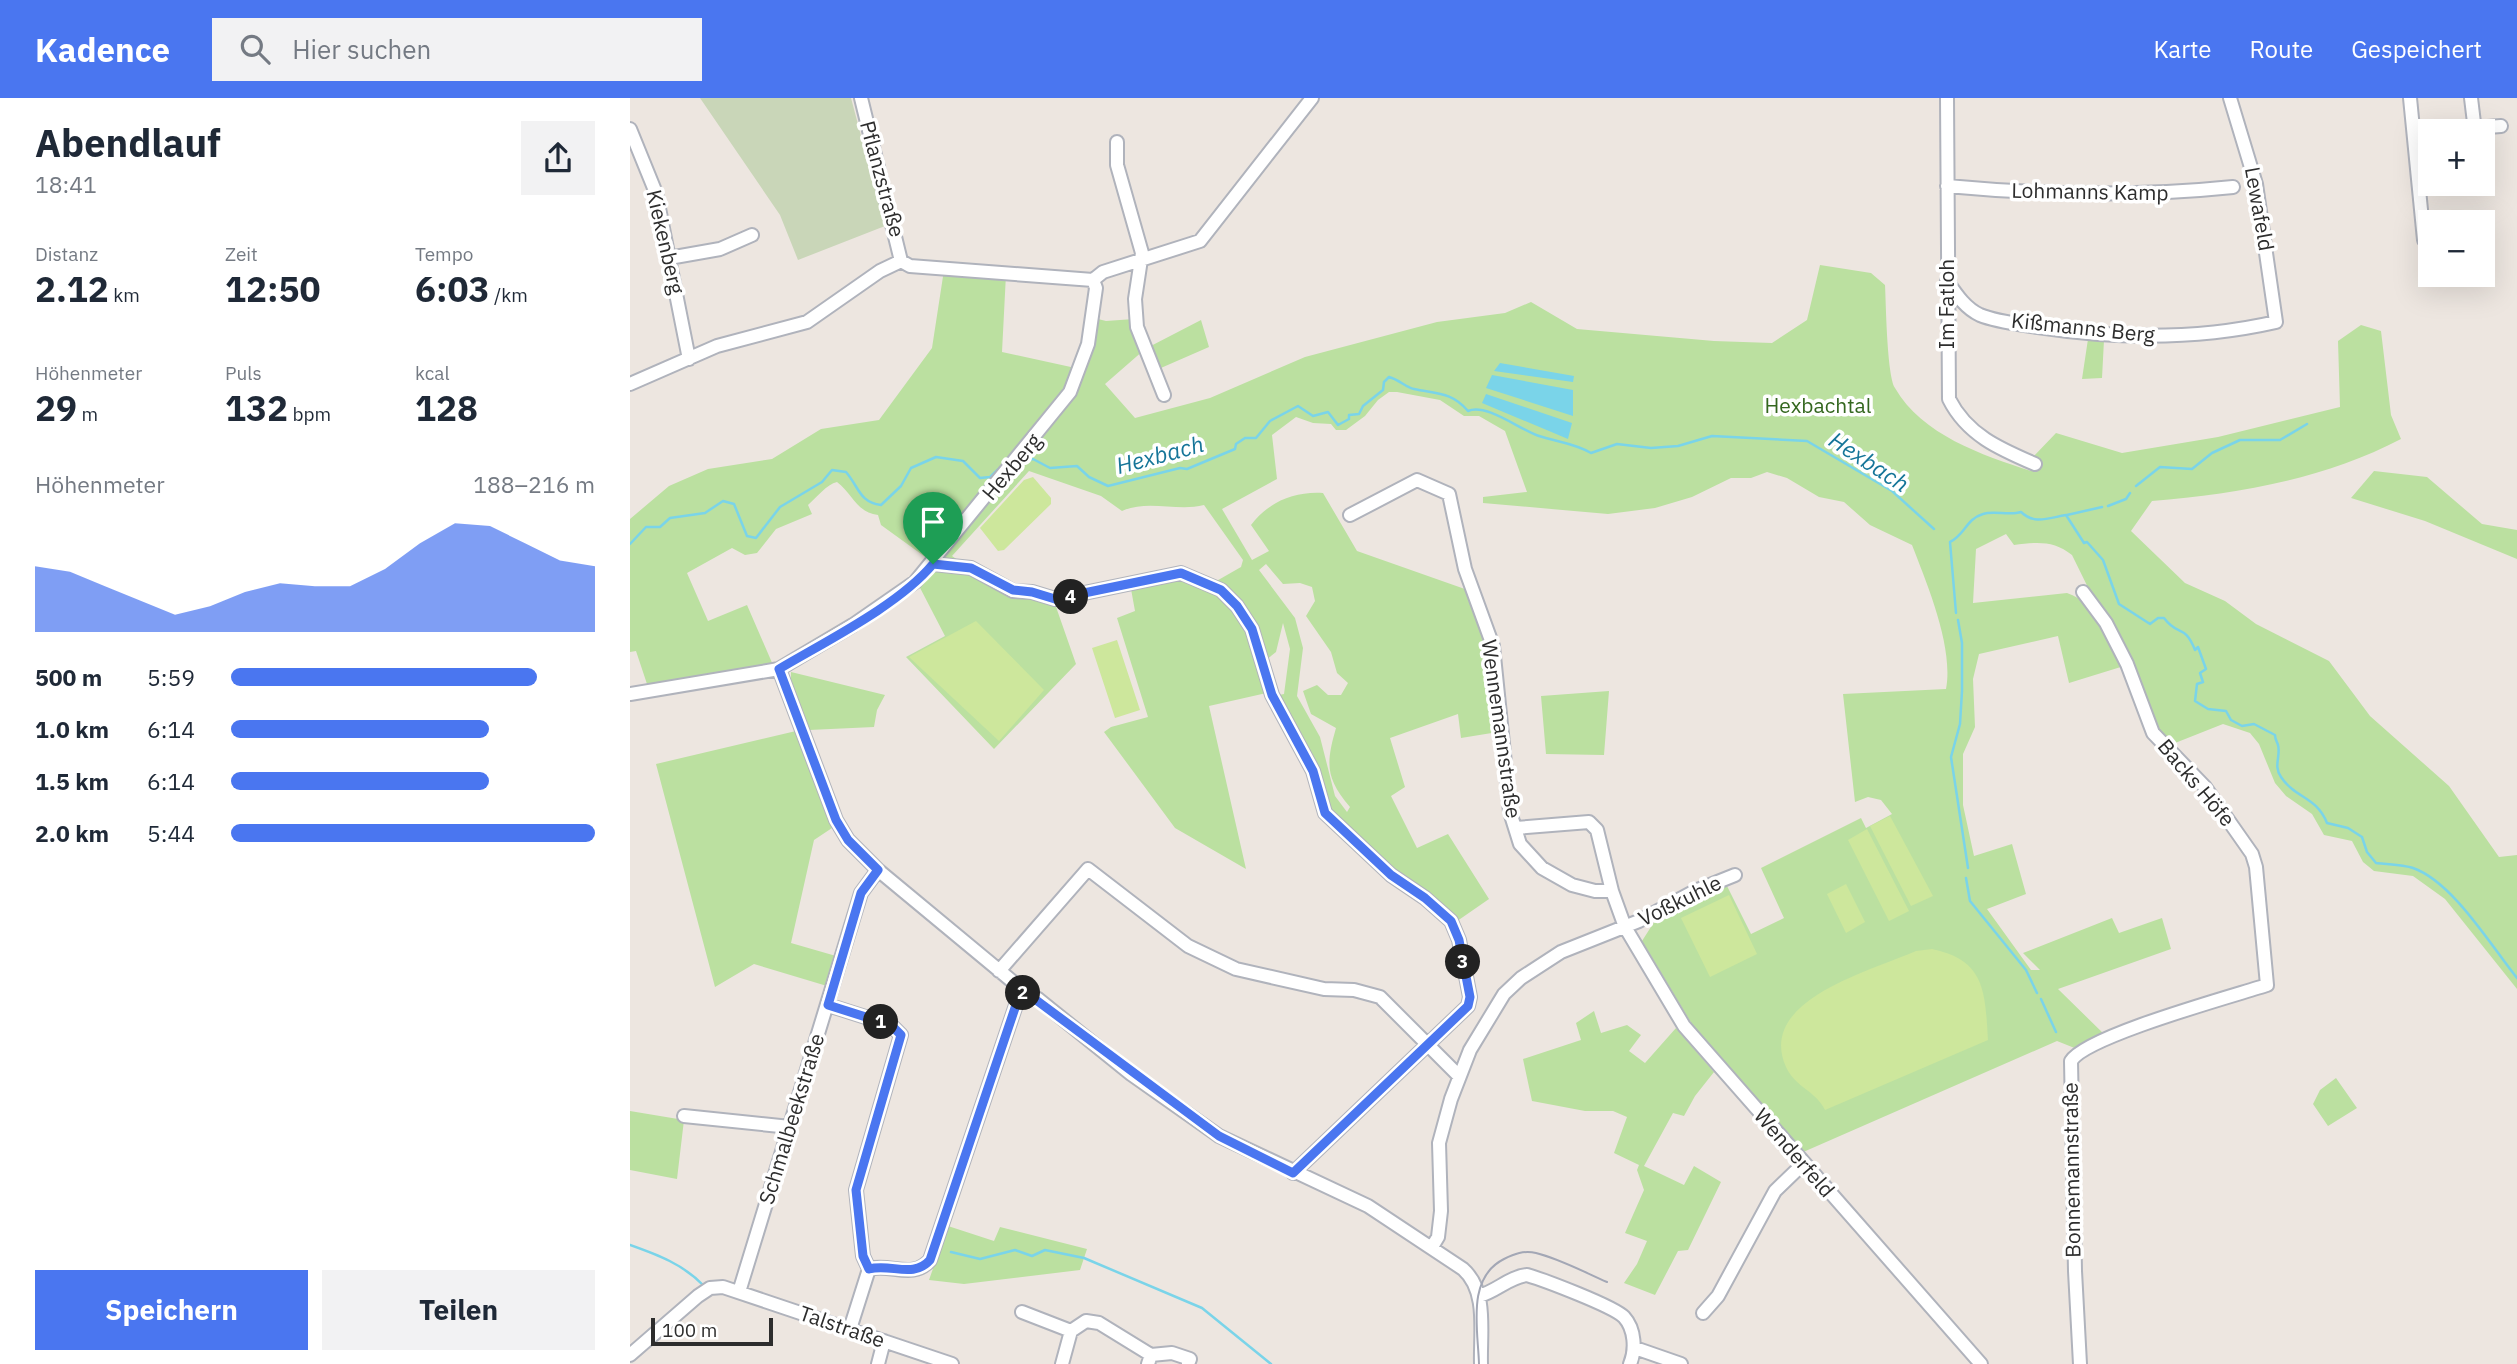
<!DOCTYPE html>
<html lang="de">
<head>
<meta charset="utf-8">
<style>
	body { margin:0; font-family:"IBM Plex Sans",sans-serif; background:#f2f2f3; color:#1f2937; height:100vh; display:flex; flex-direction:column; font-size:26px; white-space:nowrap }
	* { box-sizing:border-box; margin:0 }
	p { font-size:23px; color:#747a83 }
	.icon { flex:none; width:38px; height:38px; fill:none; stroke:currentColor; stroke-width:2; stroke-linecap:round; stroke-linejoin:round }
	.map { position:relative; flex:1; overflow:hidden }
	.sheet { display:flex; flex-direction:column; background:#fff; width:630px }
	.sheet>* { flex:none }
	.controls { position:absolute; left:1788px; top:21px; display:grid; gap:14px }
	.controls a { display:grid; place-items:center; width:77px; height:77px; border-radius:0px; background:#fff; box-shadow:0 7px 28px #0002; font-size:35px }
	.scale { position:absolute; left:21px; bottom:18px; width:122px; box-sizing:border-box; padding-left:7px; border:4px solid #2d2d2d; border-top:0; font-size:19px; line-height:24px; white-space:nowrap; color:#2d2d2d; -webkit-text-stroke:5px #fff; paint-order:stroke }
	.pin { position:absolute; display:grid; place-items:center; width:60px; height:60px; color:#fff; margin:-72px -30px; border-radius:50% 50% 50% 0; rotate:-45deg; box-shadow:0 0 7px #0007 }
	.pin .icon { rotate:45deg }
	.km { position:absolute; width:35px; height:35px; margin:-18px; border-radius:50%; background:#222; color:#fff; font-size:19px; line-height:35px; text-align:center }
	.round { display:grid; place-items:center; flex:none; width:74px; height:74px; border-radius:0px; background:#f2f2f3 }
	.summary { display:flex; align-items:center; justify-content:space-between; height:119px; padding:0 35px }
	h1 { font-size:38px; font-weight:700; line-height:52px }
	.metrics { display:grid; grid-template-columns:repeat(3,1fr); gap:10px; height:119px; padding:7px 35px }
	.metrics div { display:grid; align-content:center }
	.metrics b { font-size:35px; font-weight:700 }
	.metrics small { font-size:19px; font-weight:400 }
	.metrics p { font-size:19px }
	.chart { height:196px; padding:14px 35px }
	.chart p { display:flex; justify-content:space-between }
	.chart svg { width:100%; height:126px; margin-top:7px; fill:#4a76f0; opacity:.7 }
	.button { display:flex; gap:14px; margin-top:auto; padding:14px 35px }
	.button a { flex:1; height:80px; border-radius:0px; background:#4a76f0; color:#fff; font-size:28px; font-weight:700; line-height:80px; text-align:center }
	.button a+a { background:#f2f2f3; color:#1f2937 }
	ul { padding:0 35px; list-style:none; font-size:23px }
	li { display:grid; grid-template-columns:112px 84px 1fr; align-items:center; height:52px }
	li i { height:18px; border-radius:9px; background:#4a76f0 }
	header { display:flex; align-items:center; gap:42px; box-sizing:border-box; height:98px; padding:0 35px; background:#4a76f0; color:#fff }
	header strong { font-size:33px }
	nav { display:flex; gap:38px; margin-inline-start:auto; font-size:24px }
	.search { width:490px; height:63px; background:#f2f2f3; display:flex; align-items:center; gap:18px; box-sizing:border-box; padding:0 24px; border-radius:0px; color:#747a83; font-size:26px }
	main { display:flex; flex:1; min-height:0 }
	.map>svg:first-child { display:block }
	.green { fill:#bbe0a0; fill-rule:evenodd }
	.cemetery { fill:#c9d6b8 }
	.pitch { fill:#cde79c }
	.water { fill:#7ad4e9 }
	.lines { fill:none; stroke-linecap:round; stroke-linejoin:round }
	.stream { stroke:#7ad4e9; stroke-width:2.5 }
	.minor-casing { stroke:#b0b3bc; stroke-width:16 }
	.minor { stroke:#fff; stroke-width:12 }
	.tram { stroke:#a3a7b5; stroke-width:2 }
	.route-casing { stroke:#fff; stroke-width:14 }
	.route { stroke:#4a76f0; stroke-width:9 }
	.labels { text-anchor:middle; stroke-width:7; stroke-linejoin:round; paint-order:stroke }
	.street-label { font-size:21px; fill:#2d2d2d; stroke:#fff }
	.park-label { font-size:21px; fill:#34671f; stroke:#fff }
	.water-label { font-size:23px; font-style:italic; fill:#157598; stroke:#fff }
</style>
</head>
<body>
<header>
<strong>Kadence</strong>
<div class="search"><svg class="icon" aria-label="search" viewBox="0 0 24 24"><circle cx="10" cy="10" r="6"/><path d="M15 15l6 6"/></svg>Hier suchen</div>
<nav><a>Karte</a><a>Route</a><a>Gespeichert</a></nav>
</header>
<main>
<section class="sheet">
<div class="summary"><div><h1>Abendlauf</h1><p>18:41</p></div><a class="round"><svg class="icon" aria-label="share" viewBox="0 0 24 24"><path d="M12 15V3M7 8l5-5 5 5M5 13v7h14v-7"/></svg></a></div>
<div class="metrics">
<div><p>Distanz</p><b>2.12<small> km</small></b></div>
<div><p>Zeit</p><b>12:50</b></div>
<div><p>Tempo</p><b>6:03<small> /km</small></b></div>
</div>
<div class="metrics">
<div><p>Höhenmeter</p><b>29<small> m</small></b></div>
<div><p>Puls</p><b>132<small> bpm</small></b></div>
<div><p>kcal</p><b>128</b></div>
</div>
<div class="chart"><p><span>Höhenmeter</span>188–216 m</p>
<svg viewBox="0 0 160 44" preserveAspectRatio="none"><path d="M0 44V21L10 23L20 28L30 33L40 38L50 35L60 30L70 27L80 28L90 28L100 22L110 13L120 6L130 7L140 13L150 19L160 21V44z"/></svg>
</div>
<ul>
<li><b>500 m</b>5:59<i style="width:84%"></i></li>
<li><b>1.0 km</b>6:14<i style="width:71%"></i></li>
<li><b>1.5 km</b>6:14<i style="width:71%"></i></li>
<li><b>2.0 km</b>5:44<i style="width:100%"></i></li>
</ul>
<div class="button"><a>Speichern</a><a>Teilen</a></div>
</section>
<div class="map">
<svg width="1887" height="1266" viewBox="0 0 1887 1266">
	<rect width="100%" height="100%" fill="#ede6e0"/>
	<path class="green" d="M1190 167 1241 175 1255 187C1256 206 1257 277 1265 290 1292 337 1352 357 1401 373L1403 359 1426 335 1492 355 1588 339 1710 309 1708 243 1731 227 1751 233 1761 317 1771 341C1695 381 1607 396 1522 403L1501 433 1555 485 1595 503 1626 526 1699 563 1740 618 1819 688 1869 759 1887 757V891L1815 801 1783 778 1744 773 1733 764 1722 743 1694 737 1682 716 1656 698 1645 685 1629 646 1620 635 1593 626 1540 647 1533 642 1442 457C1424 442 1406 444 1384 447L1376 436 1346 451 1343 505 1437 495C1468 505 1479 541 1494 568L1439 585 1428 538 1349 556 1343 581 1345 629 1333 656V707L1344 758 1382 746 1396 796 1357 811 1401 872H1410L1393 855 1482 820 1489 835 1532 820 1541 851 1428 891 1477 939 1447 951 1427 943 1171 1055 1066 933 1012 843 1026 821 1097 788 1121 836 1154 820 1131 770 1231 720 1236 730 1262 716 1251 702 1238 699 1225 704 1213 596 1316 591C1324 549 1297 486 1282 447L1240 427 1214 404 1189 399 1157 380 1137 374 1121 380H1101L1062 399 1025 410 978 416 853 405V399L897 394 875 333 849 318H834L810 302 767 294H759L748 302 735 318 716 332H706L701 326 683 325 666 319 642 337 647 381 592 411 622 462 639 453 621 427C638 404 665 393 693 395L727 453 849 496 874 633 831 640 828 616 760 640 775 689 761 698 787 750 818 736 859 801 820 828 702 721 644 598 654 596 660 551 653 525 646 554 636 562 645 593 579 608 616 771 545 730 474 634 481 629 518 619 487 520 505 513 499 480 544 474 583 485 611 469 613 462 574 407C547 414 518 401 492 413L471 398 399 373 322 458 344 473 425 506 446 566 364 651 276 559 315 538 287 484 309 469 251 427 248 417C226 414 223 396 207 384 197 386 186 400 178 407L182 416 146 431 127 455 115 457 102 450 57 475 78 523 117 507 143 567 18 589 6 553 0 554V421L39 388 78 371 142 361 191 331 249 322 302 250 314 172 376 176 372 254 450 271 464 220 476 223 504 221 514 252 475 286 505 320 580 300 675 259 807 224 875 215 901 204 947 231 1084 243 1142 245 1177 222ZM636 466 653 486 670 485 682 489 685 503 676 518 701 554 707 575 718 585 711 597H698L687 587 673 593 681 616 706 630C696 665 695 680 720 709L717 714 705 698 690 639 667 598 673 550 665 520 629 472Z
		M571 222 579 249 524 273 515 251Z
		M1458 241 1474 242 1472 280 1452 281Z
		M1744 373 1797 379 1852 426 1887 432V461L1795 423 1721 400Z
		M161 574 255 597 247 612 244 629 179 632 161 584Z
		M979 593 974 657 916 656 911 598Z
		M166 633 202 730 184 742 161 845 206 858 197 888 124 866 85 889 26 666Z
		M964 913 971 935 997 927 1011 937 999 953 1015 965 1046 930 1084 974 1065 998 1054 1018 1043 1015 1014 1068 1054 1087 1064 1068 1091 1084 1058 1152 1048 1153 1025 1197 994 1185 1007 1166 1017 1143 995 1135 1014 1092 1007 1072 1009 1067 984 1055 997 1019 983 1013H955L902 1003 893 961 951 942 946 925Z
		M1706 980 1727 1010 1698 1028 1683 1006 1690 992Z
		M0 1013 54 1022 47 1081 0 1072Z
		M318 1128 364 1143 370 1129 457 1151 450 1172 334 1186 299 1182Z"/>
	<path class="cemetery" d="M70 0H221L255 128 168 162 150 117Z"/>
	<path class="pitch" d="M403 379 421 400V406L374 452 368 453 350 430 394 382Z
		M346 523 414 592 369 643 279 559Z
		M487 542 510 612 485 620 462 550Z
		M1260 718 1303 798 1281 808 1240 728Z
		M1237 731 1279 813 1259 823 1218 742Z
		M1216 786 1235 824 1216 835 1197 796Z
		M1099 797 1127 856 1080 879 1051 820Z
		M1302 851C1356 862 1355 895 1358 942L1195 1012C1186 993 1165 989 1156 969 1126 902 1241 873 1286 853Z"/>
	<path class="water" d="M870 265 944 278 943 284 864 273Z
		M862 277 943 292V318L856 290Z
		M856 296 942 325 938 341 852 305Z"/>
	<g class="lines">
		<path class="stream" d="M387 364 403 361 420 370 447 368 459 379 478 388 550 370 557 371 605 351 606 346 615 340H626L640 323 668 308 683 318 698 314 708 327 719 321V317L729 316 733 308 753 292 754 284 759 279C770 282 775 289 784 291 807 296 822 294 838 313 857 305 890 332 909 338 927 344 944 345 961 355L987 346 1021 350 1048 348 1082 338 1177 343 1262 393 1304 431
			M1506 388 1530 369 1562 371 1582 355 1610 342H1650L1677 326
			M1478 408 1496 401 1500 395
			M1437 417 1472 409
			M0 446 16 429H30L40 420 75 415 93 403 104 406 117 438 126 440 150 409 192 384 202 372 216 374C229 389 229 404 251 407L271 388 281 370 306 359 333 363 350 380 360 379 378 362
			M1326 515 1320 444C1335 437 1336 421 1353 416 1364 412 1379 418 1391 414 1405 427 1418 420 1436 417L1454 445 1457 444 1473 462 1489 506 1520 526 1528 520H1534C1548 539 1554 525 1565 552L1568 549 1576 571 1570 575 1573 584 1567 586 1565 603 1578 611 1596 613 1601 622 1612 628 1624 626 1645 637C1645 641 1647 644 1648 647 1651 658 1643 668 1651 679 1666 701 1686 698 1697 725L1718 730 1732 739 1737 754 1746 765C1755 766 1775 767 1783 770 1823 784 1861 848 1887 880
			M1328 522 1332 545V593L1330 626 1321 659 1338 770
			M1336 780 1340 803 1396 872 1407 895
			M1411 901 1426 934
			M0 1147C28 1157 53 1166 74 1188
			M321 1154 350 1161 385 1152 402 1158 415 1152 454 1160 572 1210 641 1266"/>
		<g class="minor-casing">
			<path id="minor" d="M231 0 271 163
				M1317 0 1319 301C1337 337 1370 351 1405 366
				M1780 0 1794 142
				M1841 0 1845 33
				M1844 30 1871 28
				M0 31 26 95 59 261
				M487 44V67L512 155 505 201 507 229 534 297
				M1317 88C1413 97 1507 99 1603 89
				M39 160 90 151 122 137
				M463 182 473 174 570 143 682 0
				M1317 183C1326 196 1335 210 1350 217 1367 224 1389 226 1408 229 1487 241 1567 242 1646 224L1626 86 1600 0
				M0 286 87 248 177 224 250 173 271 163 280 168 463 182
				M720 417 787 382 819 396 835 471 863 548 880 714 890 746 912 770 942 787 965 793H982L995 829 1054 928 1351 1266
				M303 466 341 470 383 493 402 494 425 501 551 475 591 492 607 508 622 531 642 597 683 673 695 715 761 777 795 800 821 823 829 842 840 899 838 908 663 1075
				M149 571 206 722 218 742 248 772 394 893 408 901 501 976 589 1038 738 1108 833 1171C858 1193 850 1235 851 1266
				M0 596 149 571 223 527 285 484 440 294 458 246 466 190 463 182
				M886 730 959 724 967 732 982 793
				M369 873 458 771 558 848 606 871 694 891 724 892 750 899 828 977
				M198 907 261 927 271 937 226 1092 233 1158 239 1171
				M54 1018 160 1029
				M802 1149 808 1139 811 1113 809 1045 821 1001 840 952 874 896 891 880 931 854 1009 823 1065 793 1105 777
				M239 1171C261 1165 283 1182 300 1162L386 907 394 893
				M109 1194 231 795 248 772
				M849 1198C867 1193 879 1179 897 1177 914 1182 983 1208 994 1219 1005 1231 1006 1252 1000 1266
				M392 1214 441 1233
				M1073 1215 1088 1198 1145 1093 1173 1066
				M220 1231 239 1171
				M1005 1250 1051 1266
				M0 1257 68 1198 80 1190 93 1189 322 1266
				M521 1257 542 1255 560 1261 558 1266
				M248 1266 254 1243
				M432 1266 441 1233 456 1223 469 1225 521 1257 518 1266
				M1450 1266 1445 1173 1441 963C1456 938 1603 898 1637 887L1626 769 1622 756 1575 689 1523 635 1497 566 1476 525 1453 494"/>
		</g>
		<use href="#minor" class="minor"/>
		<path class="tram" d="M849 1266C848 1231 836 1180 874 1161 884 1156 894 1152 906 1155 930 1161 954 1174 977 1184"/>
	</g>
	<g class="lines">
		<g class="route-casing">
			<path id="route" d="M303 466 341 470 383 492 402 494 425 501 551 475 591 492 607 508 622 531 642 597 683 673 695 715 761 777 795 800 821 823 829 842 840 899 838 908 663 1075 589 1038 394 893 386 907 300 1162C283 1181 261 1165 239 1171L233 1158 226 1092 271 937 261 927 198 907 231 795 248 772 218 742 206 722 149 571C196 543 269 507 303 466Z"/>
		</g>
		<use href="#route" class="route"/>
	</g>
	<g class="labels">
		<g class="street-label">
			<text transform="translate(252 81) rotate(75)" y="7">Pflanzstraße</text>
			<text transform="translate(1460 94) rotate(1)" y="7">Lohmanns Kamp</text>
			<text transform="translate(1629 111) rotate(80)" y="7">Lewafeld</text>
			<text transform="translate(35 144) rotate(77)" y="7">Kiekenberg</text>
			<text transform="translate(1317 206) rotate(-90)" y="7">Im Fatloh</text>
			<text transform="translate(1453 230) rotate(6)" y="7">Kißmanns Berg</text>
			<text transform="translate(382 369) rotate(-50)" y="7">Hexberg</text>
			<text transform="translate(871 631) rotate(82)" y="7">Wennemannstraße</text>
			<text transform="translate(1566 685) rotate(50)" y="7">Backs Höfe</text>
			<text transform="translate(1050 803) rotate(-26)" y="7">Voßkuhle</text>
			<text transform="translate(162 1021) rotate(-73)" y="7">Schmalbeekstraße</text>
			<text transform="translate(1164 1055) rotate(49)" y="7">Wenderfeld</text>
			<text transform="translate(1442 1072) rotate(-91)" y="7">Bonnemannstraße</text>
			<text transform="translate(212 1229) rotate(19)" y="7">Talstraße</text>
		</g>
		<g class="park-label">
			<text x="1188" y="315">Hexbachtal</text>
		</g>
		<g class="water-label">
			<text transform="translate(530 357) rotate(-15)" y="8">Hexbach</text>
			<text transform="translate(1239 364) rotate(33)" y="8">Hexbach</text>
		</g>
	</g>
</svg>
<div class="controls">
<a>+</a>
<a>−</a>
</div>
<div class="scale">100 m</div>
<div class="pin" style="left:303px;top:466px;background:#1e9e55"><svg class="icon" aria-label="arrive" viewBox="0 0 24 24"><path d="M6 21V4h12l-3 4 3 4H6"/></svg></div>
<b class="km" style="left:251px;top:924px">1</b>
<b class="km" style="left:393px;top:895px">2</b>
<b class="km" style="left:833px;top:864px">3</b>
<b class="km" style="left:441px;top:499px">4</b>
</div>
</main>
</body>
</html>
